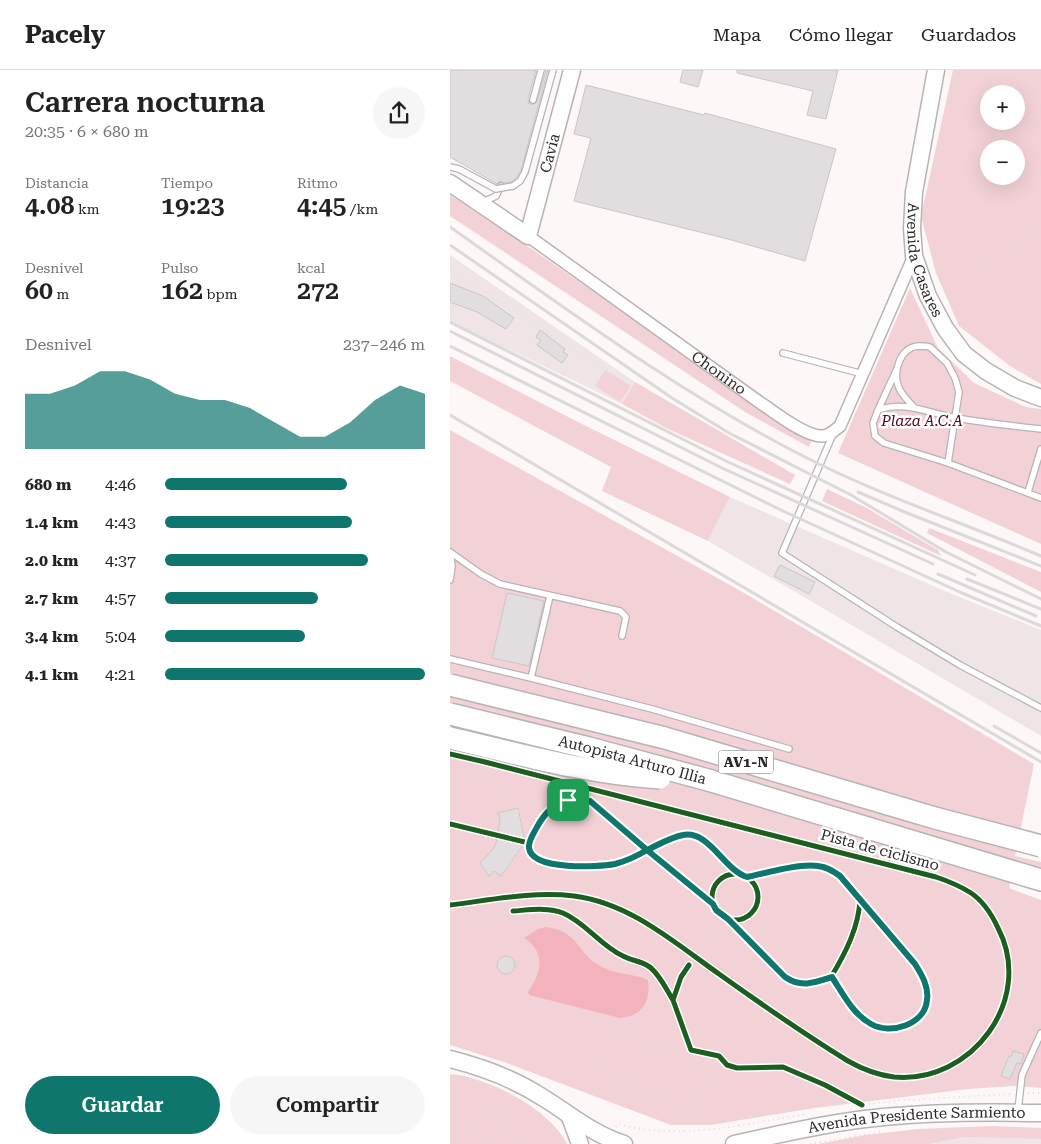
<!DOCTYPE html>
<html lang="es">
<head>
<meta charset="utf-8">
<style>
	body { margin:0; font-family:"Roboto Serif",serif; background:#f6f6f6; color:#222; height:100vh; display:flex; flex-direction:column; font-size:19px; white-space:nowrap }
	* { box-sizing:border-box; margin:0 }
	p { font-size:16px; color:#767676 }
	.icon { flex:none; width:28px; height:28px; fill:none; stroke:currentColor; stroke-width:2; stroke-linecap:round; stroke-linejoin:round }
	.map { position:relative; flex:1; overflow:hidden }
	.drawer { display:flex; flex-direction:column; background:#fff; width:450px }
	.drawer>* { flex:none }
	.tools { position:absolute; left:530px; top:15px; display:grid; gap:10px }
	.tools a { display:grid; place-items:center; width:45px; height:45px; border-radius:50%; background:#fff; box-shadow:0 5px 20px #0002; font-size:25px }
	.pin { position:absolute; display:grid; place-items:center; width:42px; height:42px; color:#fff; margin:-21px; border-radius:10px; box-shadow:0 2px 8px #0006 }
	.round { display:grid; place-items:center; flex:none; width:52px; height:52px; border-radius:26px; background:#f6f6f6 }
	.summary { display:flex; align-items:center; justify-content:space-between; height:85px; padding:0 25px }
	h1 { font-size:28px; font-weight:600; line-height:38px }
	.figures { display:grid; grid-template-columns:repeat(3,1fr); gap:8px; height:85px; padding:5px 25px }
	.figures div { display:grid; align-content:center }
	.figures b { font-size:25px; font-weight:600 }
	.figures small { font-size:14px; font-weight:400 }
	.figures p { font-size:14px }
	.chart { height:140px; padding:10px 25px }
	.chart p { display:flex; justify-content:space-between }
	.chart svg { width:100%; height:90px; margin-top:5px; fill:#0f766e; opacity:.7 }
	.action { display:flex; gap:10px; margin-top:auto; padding:10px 25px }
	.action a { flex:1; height:58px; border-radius:30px; background:#0f766e; color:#fff; font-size:20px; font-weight:600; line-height:58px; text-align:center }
	.action a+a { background:#f6f6f6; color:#222 }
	ul { padding:0 25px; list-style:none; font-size:16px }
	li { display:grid; grid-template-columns:80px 60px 1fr; align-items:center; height:38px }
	li i { height:12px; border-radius:6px; background:#0f766e }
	header { display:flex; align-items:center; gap:30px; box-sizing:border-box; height:70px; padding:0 25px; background:#fff; border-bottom:1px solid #e0e0e0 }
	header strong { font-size:24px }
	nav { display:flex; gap:28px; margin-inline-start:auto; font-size:18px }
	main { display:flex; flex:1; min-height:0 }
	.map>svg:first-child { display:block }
	.built { fill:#f0e5e6 }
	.green { fill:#f3d2d7; fill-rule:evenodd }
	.water { fill:#f2b3bd }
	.building { fill:#e2dedf; stroke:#cac6c6 }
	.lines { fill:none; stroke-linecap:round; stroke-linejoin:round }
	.lane-casing { stroke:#b8b3b4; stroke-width:8 }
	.street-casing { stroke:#b8b3b4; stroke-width:14 }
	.secondary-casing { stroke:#b8b3b4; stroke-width:19 }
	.highway-casing { stroke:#b8b3b4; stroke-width:24 }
	.path { stroke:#dfdede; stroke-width:2; stroke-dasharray:1 4; stroke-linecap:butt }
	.lane { stroke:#fffefe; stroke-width:5.5 }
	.street { stroke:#fffefe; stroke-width:11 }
	.secondary { stroke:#fffefe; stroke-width:16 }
	.highway { stroke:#fffefe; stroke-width:21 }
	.rail { stroke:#dbd9d9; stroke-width:3 }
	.lane-bridge-casing { stroke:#b8b3b4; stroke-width:8; stroke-linecap:butt }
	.highway-bridge-casing { stroke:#b8b3b4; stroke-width:24; stroke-linecap:butt }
	.lane-bridge { stroke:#fffefe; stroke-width:5.5 }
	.highway-bridge { stroke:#fffefe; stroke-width:21 }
	.cycleway-casing { stroke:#fff; stroke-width:8 }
	.cycleway { stroke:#1b5e20; stroke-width:5 }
	.route-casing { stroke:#fff; stroke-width:10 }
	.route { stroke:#0f766e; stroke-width:6 }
	.labels { text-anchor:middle; stroke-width:5; stroke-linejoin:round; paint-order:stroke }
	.shield { fill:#fff; stroke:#6b6868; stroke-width:1 }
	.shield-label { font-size:14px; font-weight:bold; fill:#2c2828 }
	.street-label { font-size:15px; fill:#2c2828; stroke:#fff }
	.park-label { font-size:15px; font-style:italic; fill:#52031e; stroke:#fff }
</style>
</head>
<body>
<header>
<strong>Pacely</strong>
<nav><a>Mapa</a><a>Cómo llegar</a><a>Guardados</a></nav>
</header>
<main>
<section class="drawer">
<div class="summary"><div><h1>Carrera nocturna</h1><p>20:35 · 6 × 680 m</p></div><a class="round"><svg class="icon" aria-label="share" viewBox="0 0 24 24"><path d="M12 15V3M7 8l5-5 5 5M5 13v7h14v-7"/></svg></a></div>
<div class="figures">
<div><p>Distancia</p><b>4.08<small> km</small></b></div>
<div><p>Tiempo</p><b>19:23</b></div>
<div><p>Ritmo</p><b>4:45<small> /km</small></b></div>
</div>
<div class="figures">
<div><p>Desnivel</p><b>60<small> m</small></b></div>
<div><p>Pulso</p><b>162<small> bpm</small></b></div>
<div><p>kcal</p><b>272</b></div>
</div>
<div class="chart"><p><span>Desnivel</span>237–246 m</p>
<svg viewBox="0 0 160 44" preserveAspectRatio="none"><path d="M0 44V17L10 17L20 13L30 6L40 6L50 10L60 17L70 20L80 20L90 24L100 31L110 38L120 38L130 31L140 20L150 13L160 17V44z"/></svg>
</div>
<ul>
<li><b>680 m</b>4:46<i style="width:70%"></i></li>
<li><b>1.4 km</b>4:43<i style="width:72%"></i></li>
<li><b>2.0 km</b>4:37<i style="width:78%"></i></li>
<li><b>2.7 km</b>4:57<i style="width:59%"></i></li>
<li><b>3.4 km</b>5:04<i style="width:54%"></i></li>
<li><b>4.1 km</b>4:21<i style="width:100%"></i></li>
</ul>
<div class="action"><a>Guardar</a><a>Compartir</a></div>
</section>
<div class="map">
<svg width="591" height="1074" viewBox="0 0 591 1074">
	<rect width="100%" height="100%" fill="#fdf7f8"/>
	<path class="built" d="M0 185 185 312 172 334 0 251Z
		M280 427 495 521 591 560V666L258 471Z
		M515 1067 582 1068 591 1069V1074H481Z"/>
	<path class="green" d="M503 0H591V314L560 296 509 256 486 203 471 146ZM539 24H566V51H539ZM539 79H566V106H539Z
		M0 125 82 179 361 372 359 377 295 342 0 146Z
		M460 218 488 278 524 313 576 337 591 339V474L388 383Z
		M0 286 128 352 280 427 258 471 152 421 161 397 0 311Z
		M155 300 181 316 170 332 145 316Z
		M185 312 345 405 340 414 218 359 172 334Z
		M0 360 289 520 584 694 565 786 591 792V798L565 790 559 818 591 830V1018L564 1016 518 1019 365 1038 260 1055H221L54 992 0 975Z
		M377 419 415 437 488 480 491 486 372 431Z
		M479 458 591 502V522L477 463Z
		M0 1004C38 1007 100 1039 117 1074H0Z
		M542 1056 591 1058V1069L515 1067 480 1074H368L415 1065 468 1059Z"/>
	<path class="water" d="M96 857C130 861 127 885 152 897 167 905 183 903 198 910 201 932 192 946 170 948L79 925 78 922C91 903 97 883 74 868L88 859Z"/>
	<path class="building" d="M0 0H86L78 29 79 33 82 35 87 32 96 0H98L71 100 66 108 61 112 54 113 50 111 47 114 0 87Z
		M233 0H253L248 17 230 12Z
		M287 0H388L376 49 357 45 363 21 287 3Z
		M136 15 254 45 255 43 386 79 355 191 278 169 124 131 141 68 124 64Z
		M0 213 33 226 64 248 56 259 27 242 0 232Z
		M90 260 115 279 113 282 118 285 112 293 87 275 91 270 86 267Z
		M330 495 365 512 359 524 324 506Z
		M57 523 94 531 79 596 42 588Z
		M68 738 75 772 51 806 44 801 39 806 30 793 44 778 47 770 50 749 48 743Z
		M47 895a9 9 0 1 1 18 0a9 9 0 1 1-18 0Z
		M563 981 574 984 571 994 567 993 560 1009 551 1006 559 986 561 987Z"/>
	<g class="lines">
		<g class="lane-casing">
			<path id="lane" d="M83 30 91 0
				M63 116 70 111 75 102 103 0
				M33 132 46 126 51 116
				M333 283 413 304
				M464 337C458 331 452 325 449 318 442 302 450 278 468 276 472 276 477 276 480 277L497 293 505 308 509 322 498 393
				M428 340 446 301
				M591 359C563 356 535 353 507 348 479 344 456 330 428 340L423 353 425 366 434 373 498 393 591 428
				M383 364 332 483 447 557 510 595 591 638
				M578 422 591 379
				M0 482 31 504 50 514 170 541 176 547 172 566
				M0 510 2 496 0 482
				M0 589 81 608 202 639 339 679
				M81 608 100 526
				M568 1040 572 1005 591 963"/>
		</g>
		<g class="street-casing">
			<g id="street">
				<path id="s1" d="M78 166 312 334C326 343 357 368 374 366 380 365 385 360 390 356L464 186"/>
			</g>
		</g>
		<g class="secondary-casing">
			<g id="secondary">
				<path id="s2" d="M486 0 464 122 462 158 464 186 478 226 495 258 514 284 536 301 565 318 591 328"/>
				<path id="s3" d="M0 113 78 166 122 0"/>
				<path d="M0 989C32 997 64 1009 92 1027 120 1044 142 1064 174 1074"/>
				<path d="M120 1047 130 1074"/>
				<path id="s4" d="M284 1074C327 1065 371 1054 415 1049 474 1042 532 1042 591 1043"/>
			</g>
		</g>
		<g class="highway-casing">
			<path id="highway" d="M258 710 591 810"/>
		</g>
		<path class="path" d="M573 2 566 17 591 30
			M0 201 169 308
			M519 207 591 155
			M35 692 33 705C55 713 59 720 69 741
			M0 696 33 705
			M117 730 140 731 159 746 197 781C167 796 139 800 106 794 97 792 88 790 81 784 75 769 94 742 106 734 110 732 114 731 117 730Z
			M159 746 168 739 188 743 194 721
			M0 754 21 759
			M67 770 79 773
			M262 827a23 23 0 1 1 46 0a23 23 0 1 1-46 0Z
			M263 834 197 781C208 775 221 768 233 765 253 761 274 791 288 804
			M63 840H51L48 818 38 820 36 814 51 806 72 776 68 775 69 765H73L69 741 106 733
			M63 841C79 840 98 837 113 843 136 853 151 876 173 886 182 891 193 891 201 898 211 907 216 919 223 930
			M0 847 62 841
			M278 849 335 907C351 918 364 913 381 907 395 884 409 857 410 829 404 822 398 812 390 806 367 785 323 802 297 807
			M401 868C412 861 422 859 436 860
			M250 876 272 846
			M239 895 231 907 223 930 241 980 269 986 277 995 287 998 333 997 375 1015 412 1035
			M381 907C393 923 404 947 423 955 443 964 470 955 477 933 479 927 476 917 474 911 468 890 427 849 411 831
			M240 979C229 978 216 977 205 975 183 970 163 959 149 984L153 995 161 1005 190 1029 247 1036 251 1029 257 1006 269 986
			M578 1023H591
			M419 1034 443 1031 561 1024
			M20 1051a16 16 0 1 1 32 0a16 16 0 1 1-32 0Z
			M0 1042 21 1059
			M53 1052 65 1074
			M166 1057 168 1054C227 1071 296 1054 355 1044
			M360 1074 434 1061"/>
		<use href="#lane" class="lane"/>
		<use href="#street" class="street"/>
		<use href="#secondary" class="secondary"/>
		<use href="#highway" class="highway"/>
		<path class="rail" d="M0 157C115 238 229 323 355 387 431 426 512 452 591 486
			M0 175 222 328 279 363 401 425 496 482 591 529
			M0 252 276 391 525 505
			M0 261 272 398 483 494
			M0 276 333 441 512 523 591 556
			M0 345 591 692
			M408 422 457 443 591 496
			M488 504 586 546
			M517 509 591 539
			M544 656 591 683"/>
		<g class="lane-bridge-casing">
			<path id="lane-bridge" d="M0 97 9 99 46 119 63 116"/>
		</g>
		<g class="highway-bridge-casing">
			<g id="highway-bridge">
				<path d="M0 615 215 668 485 748 591 776"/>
				<path id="s5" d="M0 644 139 678 258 710"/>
				<path d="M0 668C69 684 139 704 210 708"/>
			</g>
		</g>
		<use href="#lane-bridge" class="lane-bridge"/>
		<use href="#highway-bridge" class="highway-bridge"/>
		<g class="cycleway-casing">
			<path id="cycleway" d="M0 684 35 692 486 807C498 811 510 816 521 823 533 831 542 845 548 858 585 929 522 1014 444 1007 427 1005 412 999 398 991 354 964 311 934 269 904 225 873 180 833 124 826 83 821 41 830 0 835
				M117 730 140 731 159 746 197 781C167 796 139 800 106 794 97 792 88 790 81 784 75 769 94 742 106 734 110 732 114 731 117 730Z
				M0 754 79 773
				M262 827a23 23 0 1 1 46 0a23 23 0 1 1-46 0Z
				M263 834 197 781C208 775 221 768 233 765 253 761 274 791 288 804
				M63 841C79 840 98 837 113 843 136 853 151 876 173 886 182 891 193 891 201 898 211 907 216 919 223 930
				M278 849 335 907C351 918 364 913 381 907 395 884 409 857 410 829 404 822 398 812 390 806 367 785 323 802 297 807
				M239 895 231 907 223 930 241 980 269 986 277 995 287 998 333 997 375 1015 412 1035
				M381 907C393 923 404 947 424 955 443 963 472 955 477 933 479 926 476 916 474 910 470 897 459 886 450 876 437 860 423 845 410 829"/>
		</g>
		<use href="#cycleway" class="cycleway"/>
	</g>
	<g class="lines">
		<g class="route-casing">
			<path id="route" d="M118 730C103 734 94 744 87 757 84 763 78 771 79 778 82 801 149 797 165 794 176 791 187 786 197 780L263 834 266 840 278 849 335 907C351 918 364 913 382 907 393 924 403 944 421 954 440 965 475 955 477 930 479 917 472 905 465 894L390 806C383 801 377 797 368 796 350 793 316 803 297 807 274 800 259 760 233 765 221 767 208 775 197 780L140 731 118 730"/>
		</g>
		<use href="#route" class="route"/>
	</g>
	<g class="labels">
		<rect class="shield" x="268.5" y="680.5" width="55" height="23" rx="4"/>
		<g class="shield-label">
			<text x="296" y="697">AV1-N</text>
		</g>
		<g class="street-label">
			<text dy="5" stroke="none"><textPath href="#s3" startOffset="180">Cavia</textPath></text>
			<text dy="5" stroke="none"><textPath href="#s2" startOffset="194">Avenida Casares</textPath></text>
			<text dy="5" stroke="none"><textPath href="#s1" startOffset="235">Chonino</textPath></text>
			<text dy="5" stroke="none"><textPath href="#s5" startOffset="188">Autopista Arturo Illia</textPath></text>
			<text transform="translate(430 780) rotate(15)" y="5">Pista de ciclismo</text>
			<text dy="5" stroke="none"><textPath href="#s4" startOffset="185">Avenida Presidente Sarmiento</textPath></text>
		</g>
		<g class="park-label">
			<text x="472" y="356">Plaza A.C.A</text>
		</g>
	</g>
</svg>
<div class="tools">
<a>+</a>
<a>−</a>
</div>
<div class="pin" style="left:118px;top:730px;background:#1e9e55"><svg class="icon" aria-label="arrive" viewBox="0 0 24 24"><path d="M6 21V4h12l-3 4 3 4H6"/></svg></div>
</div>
</main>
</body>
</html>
